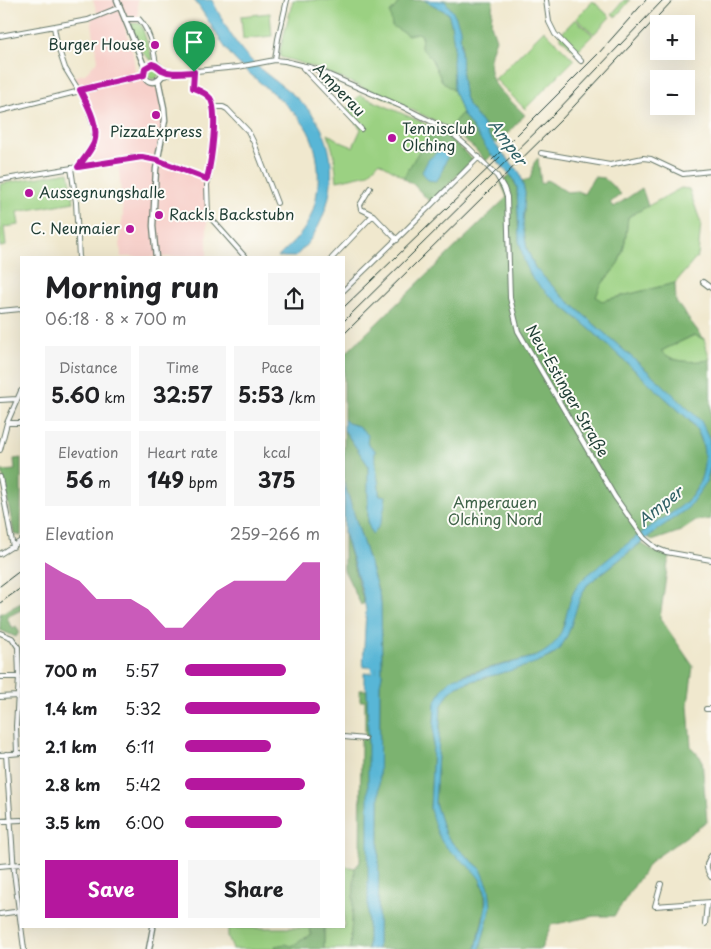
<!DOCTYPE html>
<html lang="en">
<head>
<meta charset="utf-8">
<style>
	body { margin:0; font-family:"Playpen Sans",sans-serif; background:#f6f6f6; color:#202124; height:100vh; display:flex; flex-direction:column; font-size:19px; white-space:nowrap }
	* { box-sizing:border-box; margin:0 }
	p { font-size:16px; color:#757577 }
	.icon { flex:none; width:28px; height:28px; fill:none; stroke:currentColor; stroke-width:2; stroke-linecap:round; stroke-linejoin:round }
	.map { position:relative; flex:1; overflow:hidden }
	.side { position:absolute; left:20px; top:256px; width:325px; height:672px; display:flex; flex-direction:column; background:#fff; border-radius:0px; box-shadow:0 5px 20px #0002 }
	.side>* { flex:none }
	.buttons { position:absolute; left:650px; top:15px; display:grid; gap:10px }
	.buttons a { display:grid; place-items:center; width:45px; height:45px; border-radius:0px; background:#fff; box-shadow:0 5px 20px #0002; font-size:25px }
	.pin { position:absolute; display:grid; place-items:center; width:42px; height:42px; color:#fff; margin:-51px -21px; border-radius:50% 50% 50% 0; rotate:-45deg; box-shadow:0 0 5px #0007 }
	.pin .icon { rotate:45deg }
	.round { display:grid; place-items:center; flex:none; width:52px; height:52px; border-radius:0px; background:#f6f6f6 }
	.overview { display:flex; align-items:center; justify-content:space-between; height:85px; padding:0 25px }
	h1 { font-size:28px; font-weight:700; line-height:38px }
	.figures { display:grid; grid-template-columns:repeat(3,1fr); gap:8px; height:85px; padding:5px 25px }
	.figures div { display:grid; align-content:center; border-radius:0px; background:#f6f6f6; text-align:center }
	.figures b { font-size:21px; font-weight:700 }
	.figures small { font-size:14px; font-weight:400 }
	.figures p { font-size:14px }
	.chart { height:140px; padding:10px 25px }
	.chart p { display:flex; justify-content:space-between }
	.chart svg { width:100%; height:90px; margin-top:5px; fill:#b5179e; opacity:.7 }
	.cta { display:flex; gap:10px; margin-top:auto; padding:10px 25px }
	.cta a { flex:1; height:58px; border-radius:0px; background:#b5179e; color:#fff; font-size:20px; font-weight:700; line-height:58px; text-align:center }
	.cta a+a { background:#f6f6f6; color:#202124 }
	ul { padding:0 25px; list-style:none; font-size:16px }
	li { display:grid; grid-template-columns:80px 60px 1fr; align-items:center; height:38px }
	li i { height:12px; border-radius:6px; background:#b5179e }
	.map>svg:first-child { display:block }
	.built { fill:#f7d0ca }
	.green { fill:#9bd182; stroke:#5d875b }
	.forest { fill:#7cb370; stroke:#4e7852 }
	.water { fill:#58b6d6; stroke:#3c7a85 }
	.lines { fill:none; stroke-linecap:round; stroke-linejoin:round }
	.canal { stroke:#58b6d6; stroke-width:4.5 }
	.minor-casing { stroke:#68796a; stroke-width:6 }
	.tertiary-casing { stroke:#68796a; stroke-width:7 }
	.minor { stroke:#fff; stroke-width:4 }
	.tertiary { stroke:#fff; stroke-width:4.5 }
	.rail { stroke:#1f3d34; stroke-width:1 }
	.route-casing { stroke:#fff; stroke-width:10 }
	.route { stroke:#b5179e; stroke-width:6 }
	.poi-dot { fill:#b5179e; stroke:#fdfcf7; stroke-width:2 }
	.labels { text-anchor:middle; stroke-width:4; stroke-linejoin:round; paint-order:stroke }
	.poi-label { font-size:15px; fill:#1f3d34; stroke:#fdfcf7; text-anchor:start }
	.street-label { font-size:15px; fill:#1f3d34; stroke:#fdfcf7 }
	.park-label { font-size:15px; fill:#3e6248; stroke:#fdfcf7 }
	.water-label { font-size:16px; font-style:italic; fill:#306165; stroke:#fdfcf7 }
</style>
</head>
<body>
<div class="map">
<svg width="711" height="949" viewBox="0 0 711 949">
	<rect width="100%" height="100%" fill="#fdfcf7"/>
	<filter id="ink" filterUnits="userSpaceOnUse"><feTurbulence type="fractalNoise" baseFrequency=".02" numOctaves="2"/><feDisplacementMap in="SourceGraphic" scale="10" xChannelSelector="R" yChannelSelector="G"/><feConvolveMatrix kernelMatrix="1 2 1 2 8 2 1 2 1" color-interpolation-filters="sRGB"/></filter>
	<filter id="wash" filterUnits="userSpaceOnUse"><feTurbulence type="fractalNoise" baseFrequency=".0096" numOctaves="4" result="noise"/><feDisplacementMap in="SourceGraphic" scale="20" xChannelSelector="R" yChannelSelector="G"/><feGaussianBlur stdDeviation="1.12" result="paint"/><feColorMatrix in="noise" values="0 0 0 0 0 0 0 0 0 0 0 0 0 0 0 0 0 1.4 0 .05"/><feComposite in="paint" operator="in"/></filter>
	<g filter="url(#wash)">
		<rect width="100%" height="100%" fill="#f0e8ce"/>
		<path class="built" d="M93 0H137L139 23 124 25 133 53 135 73 159 91 162 110V125L156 157 138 156 85 163 94 149 98 131 85 95 73 77 85 74 98 60 91 18 98 15Z
			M138 157 157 159 207 179V257H121L120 240 123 214 118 161Z"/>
		<path class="green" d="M293 0H401L390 13 422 35 421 48 431 58 442 81 454 91 462 113 449 128C426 116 402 105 379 95 346 80 315 66 280 57V50Z
			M624 0H630L616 17 612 14Z
			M593 1 610 17 594 34 576 18Z
			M270 13 272 36 243 39 241 16Z
			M575 19 593 35 576 52 559 36Z
			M130 23H139L142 27 153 61C140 55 135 36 130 23Z
			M544 30 574 60 525 109 495 79Z
			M147 73a6 6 0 1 1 12 0a6 6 0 1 1-12 0Z
			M360 95 433 127 404 177 379 162 368 174 337 181 334 155 328 134 343 143 353 147 361 129 345 110Z
			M69 172 74 202 17 212 19 225 4 227 6 246 0 247V184Z
			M681 188 689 189 701 223 698 256 675 283 601 301 596 297C601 282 606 280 615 268 625 254 626 234 628 217Z
			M695 335 704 339 710 360C692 362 675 364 661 351Z
			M344 866 355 868 350 949H324V928H344Z
			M228 928H309L312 934 292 946H276V949H233L228 936Z"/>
		<path class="forest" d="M401 0H424L448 13C457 38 453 65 454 91L442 81 431 58 421 48 422 35 418 33 408 35 392 26 390 13Z
			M442 0H493L491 24 496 39C479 81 498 87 525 115L497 144 488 136 484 126 468 105 464 93 460 61 462 44 445 1Z
			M462 113 492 155 486 161 474 148 449 128Z
			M433 128 448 137 473 159 431 203 413 184 403 178Z
			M538 158 541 184 547 180 567 192 578 191 584 194 594 177 604 178 621 194 610 203 614 207 642 188 648 206 628 217C626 234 625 254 615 268 606 280 601 282 596 297L602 301 675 283 676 302 704 339 694 335 661 351C675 364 692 362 710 360L711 449 710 440 661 383 560 294 535 268 527 249 523 226 525 193 522 181 530 179 534 163Z
			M510 174 517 187 519 241 550 296 591 330 686 417 697 430 703 445 705 461 702 476 696 489 689 500 674 512 649 528 581 581 568 610 561 633 556 643 549 650 537 656 464 674 435 703 430 809 442 841 479 876 485 893V908L476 949H378L380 684 382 675 381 602 376 584 344 482V430L368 465V524L386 496 379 495C380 480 373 466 375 450L367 443 358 426 348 423 344 419V355L507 197 501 183Z
			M21 458V536L14 534 2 471 15 470 14 459Z
			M711 466V519L696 521 681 531 652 541 648 537 706 483Z
			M344 533 364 603 361 605 344 570Z
			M641 543 655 552 669 556 660 618 693 666 688 705 691 747 702 759 707 822 651 861 614 916H594L551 925 541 949H480L491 906 481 869 454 845 445 834 435 803 441 707 448 694 457 686 539 661 552 656 560 648 567 636 580 595 587 585Z
			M21 603V610L7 617 10 625 13 628 16 626 19 632 16 637 0 630V614Z
			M360 690H367L369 775 368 949H350L355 868 360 862 361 739 365 738V701H360Z
			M309 928H324V949H276L275 946 285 944 292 946 311 934Z"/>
		<path class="water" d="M194 0H212C223 21 234 44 251 60 268 78 290 89 306 107 337 139 338 189 318 227 312 239 304 248 295 257H278C288 247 299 238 306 226 322 198 323 154 305 126 290 104 257 82 238 63 220 45 210 20 194 0Z
			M424 0 445 1 455 15 460 28 462 77 464 93 468 105 484 126 488 136 520 173 525 193 523 226 527 249 535 268 560 294 661 383 701 421 710 440 711 466 706 483 688 508 657 530 587 585C574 604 574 629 560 648 547 666 481 676 457 686L448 694 441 707 435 803 445 834 454 845 481 869 489 888 491 906 480 949H476C479 932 489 909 485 891 479 868 456 860 442 842 436 832 433 820 430 809L435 703 443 688 453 678 537 656C575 638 559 604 582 580 588 574 596 569 603 563 618 551 633 539 648 528 662 519 677 511 689 499 705 482 709 453 698 432 695 426 690 421 686 417L591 330 550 296 532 278 524 261 519 241 517 187 513 178 489 152 462 113 454 91 453 63 454 45 451 23 448 13Z
			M443 147 450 150 440 176 436 181 428 180 422 172 428 160Z
			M344 419 348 423 358 426 368 435 367 443 375 450C373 465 380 480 379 495L386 496C384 509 383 526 372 534L368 524V465L344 430Z
			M344 482 376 584 381 602 382 675 380 684 378 949H368V733L367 690 364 683V673H376V667H363L366 610 362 591 344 533Z"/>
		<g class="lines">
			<path class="canal" d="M374 662V679"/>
		</g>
	</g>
	<g filter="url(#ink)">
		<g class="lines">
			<g class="minor-casing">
				<path id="minor" d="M546 0 549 22 555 34 581 61
					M125 19H139C149 30 154 50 156 65
					M54 27 57 44 65 68 87 104 95 131 93 144 79 166
					M0 36 88 20 120 7
					M275 60 278 39 287 0
					M302 65 303 68 361 129
					M161 70 175 73
					M194 72 193 88C197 90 203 92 207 95 220 105 213 138 211 152L212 158 207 185 208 215 246 258
					M160 77 175 73 238 67 275 60 285 61 313 68 405 108 448 130 468 147 497 176 504 188 507 197 510 298 518 331 615 497 644 538 656 548 666 552 711 560
					M214 107H223L227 109 248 131 254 143 277 203
					M0 111 144 75
					M541 153 610 165 643 158 651 159 683 174 711 171
					M71 168 76 202 79 258
					M0 180 138 157 157 159 207 179
					M370 188 360 205 361 209 373 215 397 240
					M332 258 373 215
					M703 282 711 288
					M344 290 404 232 479 157
					M0 311 21 309
					M0 400 17 399
					M7 423H21
					M0 450 7 423 21 391
					M0 477 13 547
					M0 554 21 541
					M0 633 12 638 18 647 19 677 16 726 17 753
					M0 677H19
					M0 697 18 696
					M706 709H711
					M344 737 365 739
					M6 754 14 872 24 949
					M0 755 21 753
					M0 821 21 820
					M711 856C705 865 706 869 711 877
					M0 866 21 864
					M661 884 655 906 711 902
					M0 914 14 912 21 910
					M705 924 707 903"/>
			</g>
			<g class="tertiary-casing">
				<path id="tertiary" d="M117 0 145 68
					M144 73a9 9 0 1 1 18 0a9 9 0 1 1-18 0Z
					M156 258 153 226 156 169 165 120 164 108 158 79
					M149 949 153 928"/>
			</g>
			<use href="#minor" class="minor"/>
			<use href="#tertiary" class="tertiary"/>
			<path class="rail" d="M492 160 598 54 646 0
				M344 307 500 157
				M344 321 555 113 663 0
				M344 334 561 120 673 0
				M0 586 21 570
				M0 603 21 588"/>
		</g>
	</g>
	<g class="lines" filter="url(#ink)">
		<g class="route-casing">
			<path id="route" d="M152 64C157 65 158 67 162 70 171 75 184 72 194 72L193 88C198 90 206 93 210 98 219 111 211 163 207 179L157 160 142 157 78 167C83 160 90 152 94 143 100 127 87 104 80 90L144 75 145 68Z"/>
		</g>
		<use href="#route" class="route"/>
	</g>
	<g class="poi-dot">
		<circle cx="155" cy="45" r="5"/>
		<circle cx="156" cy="115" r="5"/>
		<circle cx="392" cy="138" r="5"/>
		<circle cx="29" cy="193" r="5"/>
		<circle cx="159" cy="215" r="5"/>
		<circle cx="130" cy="229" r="5"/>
	</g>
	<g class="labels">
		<g class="poi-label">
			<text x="145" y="50" text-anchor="end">Burger House</text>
			<text x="402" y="134">Tennisclub<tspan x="402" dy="17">Olching</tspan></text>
			<text x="156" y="137" text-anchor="middle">PizzaExpress</text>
			<text x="39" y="198">Aussegnungshalle</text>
			<text x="169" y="220">Rackls Backstubn</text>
			<text x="120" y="234" text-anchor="end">C. Neumaier</text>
		</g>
		<g class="street-label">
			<text transform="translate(339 90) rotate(46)" y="5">Amperau</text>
			<text transform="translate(567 391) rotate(60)" y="5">Neu-Estinger Straße</text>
		</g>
		<g class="park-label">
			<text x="495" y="508">Amperauen<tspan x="495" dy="17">Olching Nord</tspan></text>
		</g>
		<g class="water-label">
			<text transform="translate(508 142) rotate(54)" y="6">Amper</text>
			<text transform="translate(660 506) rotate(-39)" y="6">Amper</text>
		</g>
	</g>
</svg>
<div class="buttons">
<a>+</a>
<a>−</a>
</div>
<div class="pin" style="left:194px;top:72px;background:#1e9e55"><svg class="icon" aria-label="arrive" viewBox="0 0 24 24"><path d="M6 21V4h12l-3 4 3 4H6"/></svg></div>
<section class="side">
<div class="overview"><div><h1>Morning run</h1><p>06:18 · 8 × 700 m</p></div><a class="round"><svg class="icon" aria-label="share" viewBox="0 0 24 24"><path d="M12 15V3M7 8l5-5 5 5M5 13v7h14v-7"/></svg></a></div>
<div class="figures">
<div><p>Distance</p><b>5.60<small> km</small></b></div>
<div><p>Time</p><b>32:57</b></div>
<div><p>Pace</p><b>5:53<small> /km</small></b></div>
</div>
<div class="figures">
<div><p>Elevation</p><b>56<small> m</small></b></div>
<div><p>Heart rate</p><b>149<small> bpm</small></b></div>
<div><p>kcal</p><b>375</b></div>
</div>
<div class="chart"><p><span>Elevation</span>259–266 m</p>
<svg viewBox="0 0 160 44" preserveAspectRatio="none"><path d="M0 44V6L10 11L20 15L30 24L40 24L50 24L60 29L70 38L80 38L90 29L100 20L110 15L120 15L130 15L140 15L150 6L160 6V44z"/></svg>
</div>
<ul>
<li><b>700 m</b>5:57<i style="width:75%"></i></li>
<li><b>1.4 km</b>5:32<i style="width:100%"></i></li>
<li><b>2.1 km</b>6:11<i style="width:64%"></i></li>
<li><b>2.8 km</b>5:42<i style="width:89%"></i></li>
<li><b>3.5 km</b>6:00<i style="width:72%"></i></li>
</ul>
<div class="cta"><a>Save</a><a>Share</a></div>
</section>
</div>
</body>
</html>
